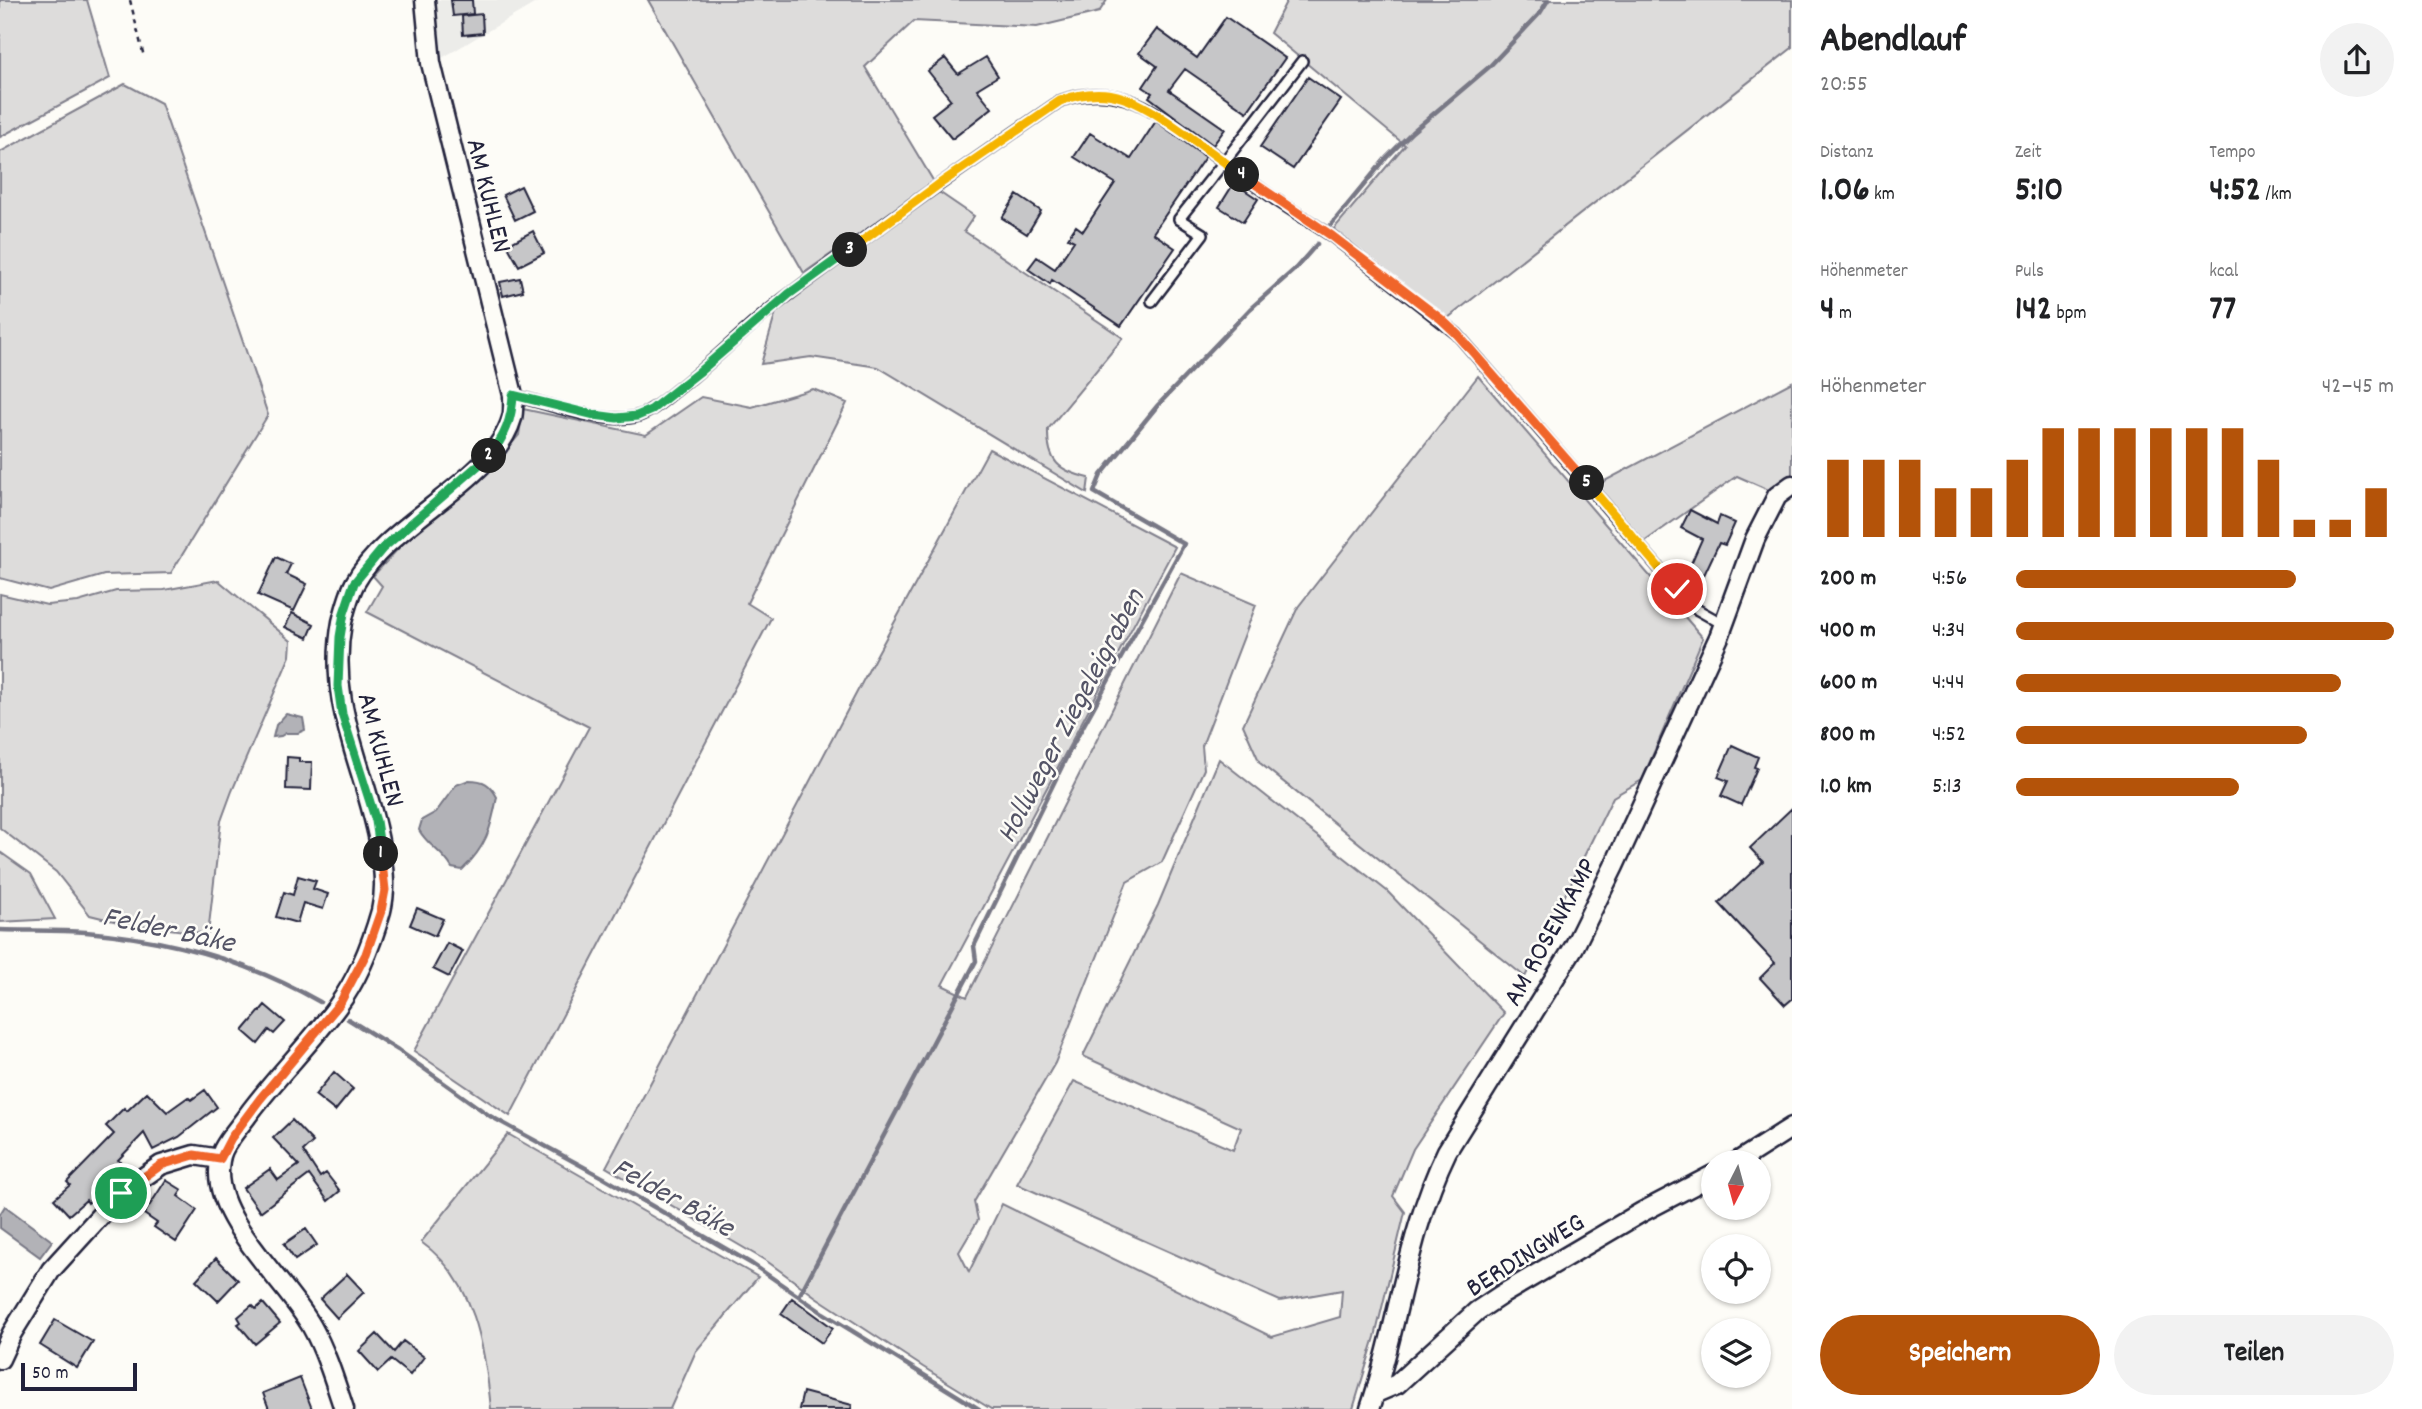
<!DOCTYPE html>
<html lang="de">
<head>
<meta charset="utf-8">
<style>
	body { margin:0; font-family:Dekko,sans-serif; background:#f2f2f2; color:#202124; height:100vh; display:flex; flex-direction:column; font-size:26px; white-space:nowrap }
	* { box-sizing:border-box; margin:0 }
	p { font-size:23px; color:#757577 }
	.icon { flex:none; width:38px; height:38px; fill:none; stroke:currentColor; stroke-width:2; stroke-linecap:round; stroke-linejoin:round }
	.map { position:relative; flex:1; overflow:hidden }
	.details { display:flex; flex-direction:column; background:#fff; width:630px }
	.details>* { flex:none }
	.needle { width:46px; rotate:186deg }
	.tools { position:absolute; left:1701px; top:1150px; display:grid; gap:14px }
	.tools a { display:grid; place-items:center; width:70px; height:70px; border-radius:50%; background:#fff; box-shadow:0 2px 5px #0004; font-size:35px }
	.scale { position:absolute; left:21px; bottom:18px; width:116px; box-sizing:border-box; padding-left:7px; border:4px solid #22223b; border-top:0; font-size:19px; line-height:24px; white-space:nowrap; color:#22223b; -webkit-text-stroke:5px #fdfcf7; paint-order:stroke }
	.pin { position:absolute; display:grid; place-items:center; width:60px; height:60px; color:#fff; margin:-30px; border:4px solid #fff; border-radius:50%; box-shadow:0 2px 7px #0007 }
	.km { position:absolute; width:35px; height:35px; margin:-18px; border-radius:50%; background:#222; color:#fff; font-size:19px; line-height:35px; text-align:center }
	.round { display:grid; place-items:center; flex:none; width:74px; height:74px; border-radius:37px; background:#f2f2f2 }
	.summary { display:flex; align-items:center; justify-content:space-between; height:119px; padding:0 28px }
	h1 { font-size:38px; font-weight:700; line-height:52px }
	.metrics { display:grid; grid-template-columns:repeat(3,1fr); gap:10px; height:119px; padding:7px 28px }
	.metrics div { display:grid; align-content:center }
	.metrics b { font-size:35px; font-weight:700 }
	.metrics small { font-size:19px; font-weight:400 }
	.metrics p { font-size:19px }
	.chart { height:196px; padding:14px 28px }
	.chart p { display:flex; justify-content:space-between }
	.chart svg { width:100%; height:126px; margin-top:7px; stroke:#b45309; stroke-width:6 }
	.cta { display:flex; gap:14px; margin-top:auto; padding:14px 28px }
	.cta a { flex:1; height:80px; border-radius:42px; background:#b45309; color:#fff; font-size:28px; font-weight:700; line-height:80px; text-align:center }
	.cta a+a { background:#f2f2f2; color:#202124 }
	ul { padding:0 28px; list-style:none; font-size:23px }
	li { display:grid; grid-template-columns:112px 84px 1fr; align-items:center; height:52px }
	li i { height:18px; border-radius:9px; background:#b45309 }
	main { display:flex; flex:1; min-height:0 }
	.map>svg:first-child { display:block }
	.built { fill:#ecece9 }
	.green { fill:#dddcdb; stroke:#807f8b; stroke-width:2 }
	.water { fill:#b2b2b7; stroke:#787885; stroke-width:2 }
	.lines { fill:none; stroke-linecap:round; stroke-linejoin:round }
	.stream { stroke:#787885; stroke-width:4.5 }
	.building { fill:#c6c6c8; stroke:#22223b; stroke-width:2 }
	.service-casing { stroke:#22223b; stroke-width:14 }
	.minor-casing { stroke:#22223b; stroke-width:23 }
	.path { stroke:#22223b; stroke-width:2.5; stroke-dasharray:5 5; stroke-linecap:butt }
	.service { stroke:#fdfcf7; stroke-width:9 }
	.minor { stroke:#fdfcf7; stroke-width:18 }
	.split-1-casing { stroke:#fff; stroke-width:14 }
	.split-2-casing { stroke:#fff; stroke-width:14 }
	.split-3-casing { stroke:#fff; stroke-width:14 }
	.split-4-casing { stroke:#fff; stroke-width:14 }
	.split-5-casing { stroke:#fff; stroke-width:14 }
	.split-6-casing { stroke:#fff; stroke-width:14 }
	.split-1 { stroke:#f0652b; stroke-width:9 }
	.split-2 { stroke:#22a559; stroke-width:9 }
	.split-3 { stroke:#22a559; stroke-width:9 }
	.split-4 { stroke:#f5b400; stroke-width:9 }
	.split-5 { stroke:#f0652b; stroke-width:9 }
	.split-6 { stroke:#f5b400; stroke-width:9 }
	.labels { text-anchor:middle; stroke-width:5; stroke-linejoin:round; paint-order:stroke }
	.street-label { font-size:28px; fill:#22223b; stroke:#fdfcf7 }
	.water-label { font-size:30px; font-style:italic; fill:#545466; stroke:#fdfcf7 }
</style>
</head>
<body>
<main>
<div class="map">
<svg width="1792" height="1409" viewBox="0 0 1792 1409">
	<rect width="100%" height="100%" fill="#fdfcf7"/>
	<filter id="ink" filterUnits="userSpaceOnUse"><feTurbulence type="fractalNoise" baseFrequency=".0143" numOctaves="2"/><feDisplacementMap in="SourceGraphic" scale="14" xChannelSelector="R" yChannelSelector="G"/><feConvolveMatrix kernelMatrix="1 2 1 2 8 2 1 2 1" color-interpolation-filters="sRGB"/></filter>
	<g filter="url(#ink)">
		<path class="built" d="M436 0H539V1L442 58Z"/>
		<path class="green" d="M0 0H87L110 78 0 137Z
			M648 0H1107L1099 12 1037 27 914 21 865 67 934 182 804 273Z
			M1287 0H1792V48L1448 318 1332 231 1405 145 1270 33Z
			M125 84 161 103 268 415 171 573 104 575 49 591 0 578V152Z
			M939 192 974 216 964 231 1123 338 1048 429C1047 462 1059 471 1089 478L1087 493 878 367 811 357 761 364 776 312Z
			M1478 376 1703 638 1642 780 1613 797 1525 977 1260 763 1243 725 1298 607Z
			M1792 382V478L1771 491 1737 476 1644 542 1597 485Z
			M813 389 847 403 747 603 771 618 510 1116 414 1051 589 727 367 612 382 586 373 576 408 538 487 473 519 435 523 409 646 435 701 397 752 407Z
			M989 449 1175 547 942 985 967 997 1181 573 1256 605 1202 746 1204 769 1162 862 1127 882 1055 1063 974 1202 978 1220 959 1252 969 1272 1002 1204 1272 1337 1340 1317 1342 1290 1280 1301 1017 1184 1074 1081 1233 1150 1241 1128 1083 1056 1158 905 1219 759 1387 891 1504 1013 1413 1149 1393 1196 1405 1212 1375 1337 1353 1409H991L923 1367 816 1297 768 1262 606 1167 875 658Z
			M218 580 291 641 290 656 232 791 221 821 208 934 122 923 90 915 56 872 0 828V594L47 605 78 602 116 591 164 590Z
			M0 852 31 874 55 919 0 922Z
			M508 1134 758 1277 696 1351 670 1409H491C485 1347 475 1280 421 1242Z"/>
		<path class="water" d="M286 714 303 718 305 730 298 733H286L281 736 273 737 276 725Z
			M469 780C484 780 490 784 497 797 491 829 486 847 462 870L452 868C443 852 427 845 419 830L422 820 436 812 456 785Z
			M5 1206 52 1241 40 1257 0 1228V1214Z"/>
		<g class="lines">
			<path class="stream" d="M1330 226 1387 157 1412 132 1489 67 1540 13 1548 0
				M0 930C28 931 57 930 86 932 168 939 249 961 320 1002
				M348 1019 398 1050 490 1116 604 1178 752 1264 823 1313 979 1409
				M799 1296 976 961 974 946 1070 750 1184 544 1094 492 1101 475 1158 405 1250 309 1295 269 1317 244"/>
		</g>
		<path class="building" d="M451 0H472L473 14 453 16Z
			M482 14 483 33 463 35 462 16Z
			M1226 17 1285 58 1247 112 1185 69 1169 90 1225 129 1213 145 1149 97 1152 93 1143 87 1157 66 1139 53 1157 29 1197 58Z
			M986 57 998 76 977 89 992 108 952 139 932 115 951 100 928 71 945 58 958 74Z
			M1308 77 1341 100 1293 169 1260 147Z
			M1156 121 1205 157 1153 233 1175 248 1121 326 1052 280 1050 284 1028 269 1037 257 1055 269 1074 241 1068 238 1076 226 1083 231 1115 183 1074 157 1090 133 1131 159Z
			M1234 183 1258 199 1243 222 1219 207Z
			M521 186 533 211 515 220 503 195Z
			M1017 195 1041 211 1027 234 1002 218Z
			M533 231 544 253 519 266 507 245Z
			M520 278 523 291 503 296 500 282Z
			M1690 510 1717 524 1720 516 1735 523 1725 545 1719 543 1704 575 1689 568 1702 539 1681 528Z
			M276 557 291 564 286 574 307 584 294 611 258 595Z
			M292 613 314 624 308 638 285 627Z
			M1732 745 1758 757 1754 767 1757 768 1741 805 1721 796 1728 781 1718 777Z
			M287 757 299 758V762H312L311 790 286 789Z
			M1792 808V999L1785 1005 1760 978 1775 963 1719 903 1763 862 1750 848Z
			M298 876 316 881 313 889 328 894 323 909 303 903 297 923 276 917 284 892 293 895Z
			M417 908 443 919 435 936 410 925Z
			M447 943 463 951 449 977 433 969Z
			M265 1005 285 1022 274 1034 269 1030 258 1044 243 1031Z
			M334 1072 353 1089 335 1111 315 1095Z
			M205 1090 217 1107 179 1137 153 1150 144 1133 118 1160 126 1168 88 1203 86 1200 69 1215 54 1199 70 1185 67 1182 114 1134 106 1126 124 1108 127 1111 147 1092 167 1112 188 1097 191 1100Z
			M292 1120 313 1142 303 1151 320 1177 326 1173 340 1191 328 1201 309 1175 260 1212 243 1188 270 1169 278 1180 299 1165 273 1138Z
			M166 1180 182 1190 178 1196 197 1210 176 1242 154 1227 157 1223 144 1214Z
			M306 1229 317 1245 295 1260 284 1244Z
			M216 1258 238 1280 218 1301 196 1280Z
			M347 1274 364 1292 337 1318 320 1299Z
			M792 1298 833 1328 822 1343 781 1314Z
			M263 1303 280 1323 255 1344 238 1324 241 1322 238 1317 252 1305 256 1309Z
			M55 1320 93 1342 77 1368 40 1345Z
			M377 1334 394 1352 403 1341 424 1357 410 1375 391 1360 378 1372 359 1351Z
			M300 1378 312 1409H269L263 1393Z
			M803 1392 852 1405 851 1409H799Z"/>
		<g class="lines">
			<g class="service-casing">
				<path id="service" d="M1152 301 1203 234 1179 219 1224 162 1276 200 1332 236 1457 334 1677 589 1698 610 1723 624
					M513 395C546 403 605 426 638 416 653 411 665 399 678 389 717 359 751 322 791 293 879 226 969 163 1060 101 1127 76 1173 125 1224 162L1302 61"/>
			</g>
			<g class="minor-casing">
				<path id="minor" d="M1737 1162 1792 1127
					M0 1359 12 1333 51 1270 121 1193 161 1165 194 1155 220 1159
					M1376 1393 1397 1384 1477 1311 1501 1295 1642 1212 1713 1175
					M344 1409C335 1382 326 1352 312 1327 287 1282 219 1225 219 1173 219 1165 220 1157 223 1150 229 1138 239 1127 247 1116 275 1078 309 1045 337 1007 357 980 372 943 381 911 386 891 384 872 381 852 368 770 326 709 342 622 345 610 349 594 355 583 388 522 494 481 512 418 514 411 513 402 513 395L431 63 425 0
					M1370 1409C1399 1324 1407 1233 1447 1151L1574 947 1614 866 1719 637 1755 539 1777 496 1792 485"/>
			</g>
			<path class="path" d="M130 0 144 57"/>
			<use href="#service" class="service"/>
			<use href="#minor" class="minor"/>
		</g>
	</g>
	<g class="lines" filter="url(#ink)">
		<g class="split-1-casing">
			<path id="split-1" d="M121 1193 161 1165 194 1155 220 1159 231 1138 260 1099 340 1003 366 954 381 911 385 890 381 854"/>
		</g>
		<g class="split-2-casing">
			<path id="split-2" d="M381 854 376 821 342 714 338 686 340 637 344 613 354 583 383 548 489 456"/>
		</g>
		<g class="split-3-casing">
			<path id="split-3" d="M489 456C505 437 512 419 513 395L594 415 617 418 637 416 651 410 699 372 789 294 850 250"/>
		</g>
		<g class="split-4-casing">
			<path id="split-4" d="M850 250 938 185 1060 101C1113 81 1142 104 1184 133 1204 147 1223 161 1242 175"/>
		</g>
		<g class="split-5-casing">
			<path id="split-5" d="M1242 175 1332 236 1441 319 1457 334 1587 483"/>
		</g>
		<g class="split-6-casing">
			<path id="split-6" d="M1587 483 1677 589"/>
		</g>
		<use href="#split-1" class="split-1"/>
		<use href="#split-2" class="split-2"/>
		<use href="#split-3" class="split-3"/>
		<use href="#split-4" class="split-4"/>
		<use href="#split-5" class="split-5"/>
		<use href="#split-6" class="split-6"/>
	</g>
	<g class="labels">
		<g class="street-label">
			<text transform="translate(491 195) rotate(76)" y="10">AM KUHLEN</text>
			<text transform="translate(383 749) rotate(75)" y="10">AM KUHLEN</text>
			<text transform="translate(1548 931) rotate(-61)" y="10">AM ROSENKAMP</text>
			<text transform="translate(1524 1253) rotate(-32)" y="10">BERDINGWEG</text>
		</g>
		<g class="water-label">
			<text transform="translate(1069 715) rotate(-62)" y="10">Hollweger Ziegeleigraben</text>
			<text transform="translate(169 928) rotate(12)" y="10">Felder Bäke</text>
			<text transform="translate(674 1196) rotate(29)" y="10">Felder Bäke</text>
		</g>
	</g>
</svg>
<div class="tools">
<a><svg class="needle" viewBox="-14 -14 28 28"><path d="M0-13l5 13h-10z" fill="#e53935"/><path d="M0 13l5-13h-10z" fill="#757577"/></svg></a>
<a><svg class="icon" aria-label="locate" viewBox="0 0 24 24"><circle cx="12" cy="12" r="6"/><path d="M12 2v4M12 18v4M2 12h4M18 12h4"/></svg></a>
<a><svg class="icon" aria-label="layers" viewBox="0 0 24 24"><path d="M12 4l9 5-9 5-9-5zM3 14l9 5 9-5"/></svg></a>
</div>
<div class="scale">50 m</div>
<div class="pin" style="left:121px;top:1193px;background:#1e9e55"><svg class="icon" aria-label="arrive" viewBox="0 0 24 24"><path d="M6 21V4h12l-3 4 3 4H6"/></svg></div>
<div class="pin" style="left:1677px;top:589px;background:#d93025"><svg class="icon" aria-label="check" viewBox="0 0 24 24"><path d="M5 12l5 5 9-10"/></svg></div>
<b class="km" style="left:381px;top:854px">1</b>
<b class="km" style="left:489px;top:456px">2</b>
<b class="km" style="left:850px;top:250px">3</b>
<b class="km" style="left:1242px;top:175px">4</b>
<b class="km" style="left:1587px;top:483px">5</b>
</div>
<section class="details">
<div class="summary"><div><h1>Abendlauf</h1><p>20:55</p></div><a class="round"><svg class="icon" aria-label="share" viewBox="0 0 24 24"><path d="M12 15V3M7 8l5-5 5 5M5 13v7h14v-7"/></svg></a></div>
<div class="metrics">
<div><p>Distanz</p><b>1.06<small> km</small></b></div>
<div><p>Zeit</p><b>5:10</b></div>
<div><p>Tempo</p><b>4:52<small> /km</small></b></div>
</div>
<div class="metrics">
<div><p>Höhenmeter</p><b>4<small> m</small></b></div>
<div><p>Puls</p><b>142<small> bpm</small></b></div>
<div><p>kcal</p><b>77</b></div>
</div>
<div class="chart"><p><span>Höhenmeter</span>42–45 m</p>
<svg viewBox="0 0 160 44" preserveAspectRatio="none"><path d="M5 44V17M15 44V17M25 44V17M35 44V27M45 44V27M55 44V17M65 44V6M75 44V6M85 44V6M95 44V6M105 44V6M115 44V6M125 44V17M135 44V38M145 44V38M155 44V27"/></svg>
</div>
<ul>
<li><b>200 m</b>4:56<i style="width:74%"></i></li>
<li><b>400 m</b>4:34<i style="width:100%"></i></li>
<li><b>600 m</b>4:44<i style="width:86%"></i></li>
<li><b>800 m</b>4:52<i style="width:77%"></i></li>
<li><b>1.0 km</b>5:13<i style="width:59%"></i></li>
</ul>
<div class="cta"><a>Speichern</a><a>Teilen</a></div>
</section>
</main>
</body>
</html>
